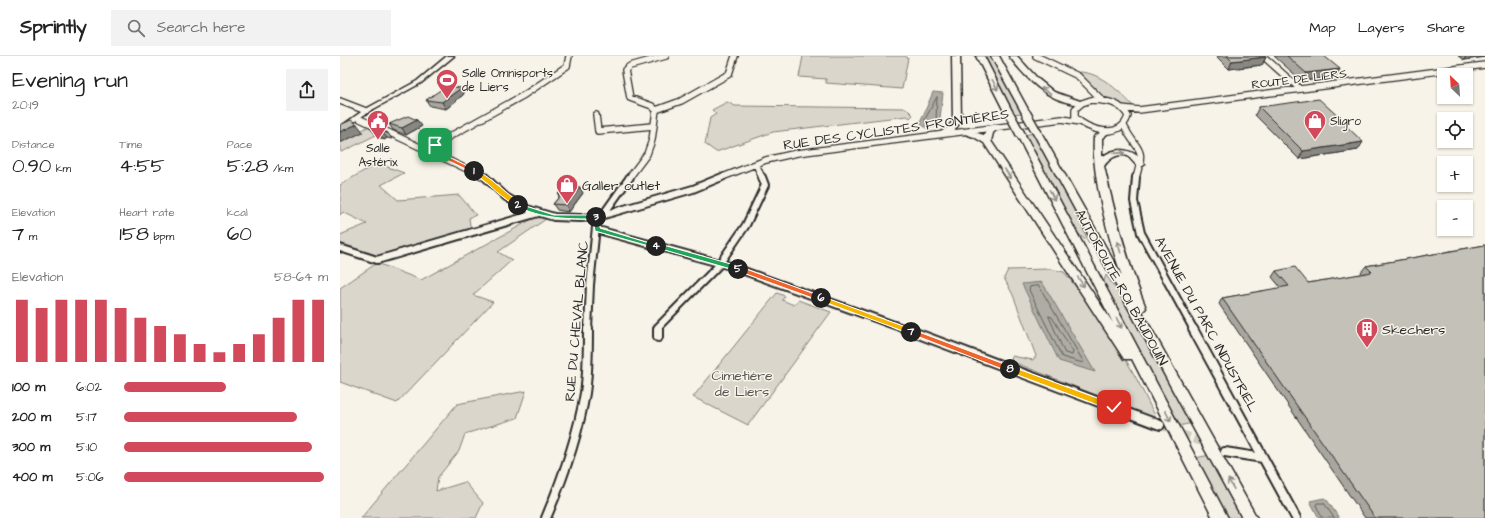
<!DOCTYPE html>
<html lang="en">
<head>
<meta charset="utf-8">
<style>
	body { margin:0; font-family:"Architects Daughter",sans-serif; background:#f2f2f2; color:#222; height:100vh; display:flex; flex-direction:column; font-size:15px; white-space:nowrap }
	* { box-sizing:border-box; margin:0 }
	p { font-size:13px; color:#767676 }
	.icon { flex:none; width:22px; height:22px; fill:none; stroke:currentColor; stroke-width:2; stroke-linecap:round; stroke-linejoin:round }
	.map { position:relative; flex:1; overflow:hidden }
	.panel { display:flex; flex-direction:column; background:#fff; width:340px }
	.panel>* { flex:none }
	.needle { width:26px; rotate:335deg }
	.tools { position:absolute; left:1097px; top:12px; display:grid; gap:8px }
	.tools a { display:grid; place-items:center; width:36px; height:36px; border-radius:0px; background:#fff; box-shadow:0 1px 3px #0004; font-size:20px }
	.pin { position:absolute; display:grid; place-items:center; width:34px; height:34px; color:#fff; margin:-17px; border-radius:8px; box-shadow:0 2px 6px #0006 }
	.km { position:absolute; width:20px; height:20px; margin:-10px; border-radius:50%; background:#222; color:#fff; font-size:11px; line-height:20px; text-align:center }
	.round { display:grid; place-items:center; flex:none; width:42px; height:42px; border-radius:0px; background:#f2f2f2 }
	.head { display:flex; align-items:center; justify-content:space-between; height:68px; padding:0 12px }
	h1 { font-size:22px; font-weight:600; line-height:30px }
	.metrics { display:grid; grid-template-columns:repeat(3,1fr); gap:6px; height:68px; padding:4px 12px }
	.metrics div { display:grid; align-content:center }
	.metrics b { font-size:20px; font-weight:600 }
	.metrics small { font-size:11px; font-weight:400 }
	.metrics p { font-size:11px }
	.chart { height:112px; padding:8px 12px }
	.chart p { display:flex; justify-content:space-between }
	.chart svg { width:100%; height:72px; margin-top:4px; stroke:#d1495b; stroke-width:6 }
	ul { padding:0 12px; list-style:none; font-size:13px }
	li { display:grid; grid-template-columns:64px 48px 1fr; align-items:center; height:30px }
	li i { height:10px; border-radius:5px; background:#d1495b }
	header { display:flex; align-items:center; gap:24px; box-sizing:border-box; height:56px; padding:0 20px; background:#fff; border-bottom:1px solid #e0e0e0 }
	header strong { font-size:19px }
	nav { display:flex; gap:22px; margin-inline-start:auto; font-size:14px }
	.search { width:280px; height:36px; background:#f2f2f2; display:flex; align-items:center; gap:10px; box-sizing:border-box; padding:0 14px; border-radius:0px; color:#767676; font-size:15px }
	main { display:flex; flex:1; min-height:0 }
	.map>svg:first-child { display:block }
	.green { fill:#dad6cc; stroke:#82807c }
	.water { fill:#afaca4; stroke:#7a7874 }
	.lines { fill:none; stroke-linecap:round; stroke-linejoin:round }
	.shore { stroke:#605f5b; stroke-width:1 }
	.minor-tunnel { stroke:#cecbc2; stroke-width:8; stroke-dasharray:8 4; stroke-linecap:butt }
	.minor-far2-casing { stroke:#2b2b2b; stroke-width:8 }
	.minor-far1-casing { stroke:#2b2b2b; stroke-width:10 }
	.minor-casing { stroke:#2b2b2b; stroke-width:12 }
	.major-casing { stroke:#2b2b2b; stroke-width:3 }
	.highway-casing { stroke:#2b2b2b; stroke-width:3 }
	.minor-far2 { stroke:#f7f3e8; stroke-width:5.5 }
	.minor-far1 { stroke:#f7f3e8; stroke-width:6 }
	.minor { stroke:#f7f3e8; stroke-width:8 }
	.major { fill:#f7f3e8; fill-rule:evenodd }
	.highway { fill:#f7f3e8; fill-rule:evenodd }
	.highway-bridge-casing { stroke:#2b2b2b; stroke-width:11; stroke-linecap:butt }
	.highway-bridge { stroke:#f7f3e8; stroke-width:8 }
	.wall { fill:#a9a69f; stroke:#2b2b2b }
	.shaded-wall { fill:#898782; stroke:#2b2b2b }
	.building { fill:#c4c1b9; stroke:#2b2b2b }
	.oneway { stroke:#918f8a }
	.split-1 { fill:#f0652b; stroke:#fff }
	.split-2 { fill:#f5b400; stroke:#fff }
	.split-3 { fill:#22a559; stroke:#fff }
	.split-4 { fill:#22a559; stroke:#fff }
	.split-5 { fill:#22a559; stroke:#fff }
	.split-6 { fill:#f0652b; stroke:#fff }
	.split-7 { fill:#f5b400; stroke:#fff }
	.split-8 { fill:#f0652b; stroke:#fff }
	.split-9 { fill:#f5b400; stroke:#fff }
	.labels { text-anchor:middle; stroke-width:3; stroke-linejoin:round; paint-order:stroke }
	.far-poi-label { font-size:12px; fill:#2b2b2b; stroke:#f7f3e8; text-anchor:start }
	.far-street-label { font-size:12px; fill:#2b2b2b; stroke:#f7f3e8 }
	.street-label { font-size:14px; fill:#2b2b2b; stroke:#f7f3e8 }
	.poi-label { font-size:14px; fill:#2b2b2b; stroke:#f7f3e8; text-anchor:start }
	.park-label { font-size:14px; fill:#575653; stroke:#f7f3e8 }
</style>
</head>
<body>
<header>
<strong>Sprintly</strong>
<div class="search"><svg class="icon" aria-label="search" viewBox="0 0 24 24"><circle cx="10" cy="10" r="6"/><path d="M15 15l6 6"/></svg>Search here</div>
<nav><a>Map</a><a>Layers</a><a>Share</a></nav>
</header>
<main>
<section class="panel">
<div class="head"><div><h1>Evening run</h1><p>20:19</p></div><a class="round"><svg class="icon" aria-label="share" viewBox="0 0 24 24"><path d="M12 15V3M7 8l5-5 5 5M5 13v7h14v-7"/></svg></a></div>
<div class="metrics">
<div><p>Distance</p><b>0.90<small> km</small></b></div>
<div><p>Time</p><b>4:55</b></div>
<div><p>Pace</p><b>5:28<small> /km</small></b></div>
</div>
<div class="metrics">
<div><p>Elevation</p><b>7<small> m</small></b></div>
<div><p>Heart rate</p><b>158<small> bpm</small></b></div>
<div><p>kcal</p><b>60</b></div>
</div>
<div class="chart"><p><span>Elevation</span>58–64 m</p>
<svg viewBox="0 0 160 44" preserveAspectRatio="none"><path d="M5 44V6M15 44V11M25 44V6M35 44V6M45 44V6M55 44V11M65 44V17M75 44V22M85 44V27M95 44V33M105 44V38M115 44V33M125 44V27M135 44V17M145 44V6M155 44V6"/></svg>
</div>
<ul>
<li><b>100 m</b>6:02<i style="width:50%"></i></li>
<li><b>200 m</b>5:17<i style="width:85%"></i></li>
<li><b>300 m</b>5:10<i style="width:92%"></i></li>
<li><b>400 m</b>5:06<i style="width:98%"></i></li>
</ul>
</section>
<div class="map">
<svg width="1145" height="462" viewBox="0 0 1145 462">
	<rect width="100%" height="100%" fill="#f7f3e8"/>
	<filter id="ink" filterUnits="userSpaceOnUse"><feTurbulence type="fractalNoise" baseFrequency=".025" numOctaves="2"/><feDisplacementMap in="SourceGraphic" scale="8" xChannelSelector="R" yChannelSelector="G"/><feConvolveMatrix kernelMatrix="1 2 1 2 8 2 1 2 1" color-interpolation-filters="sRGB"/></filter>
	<g filter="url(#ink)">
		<path class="green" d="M463 0H565L568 2 562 33 486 27V23L459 21Z
			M643 0H651L682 57 673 58Z
			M739 16C761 16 781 37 795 52H786L761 42Z
			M387 46 395 50 566 52 573 59 570 62 567 60 433 76 376 96 365 88 370 62 376 58 372 54Z
			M29 70 42 76 2 96 0 95V87Z
			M694 77 737 156 749 188 733 172 684 79Z
			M37 107 64 117 41 129 58 144 119 139 136 159 129 162 131 176 38 201 0 188V179L27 168 3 156 0 159V129Z
			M196 161 206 163 158 196 172 204 133 239 153 246 57 347 0 326V232L37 207 81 224Z
			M710 213 724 216C750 248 775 283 795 320 803 334 809 350 818 364L671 305 672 300 693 304 696 300 673 239 664 222 668 214Z
			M766 219 785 246 853 367 838 370 763 228Z
			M437 237 445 240 442 244 454 249 458 244 491 256 408 369 353 341Z
			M186 335 177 362 125 378 119 395 98 421 96 435 125 426 143 447 136 462H21L117 348Z
			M870 399 904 462H886L855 402Z"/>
		<path class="water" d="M593 36 603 37 599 70 586 72 580 67Z
			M702 226 755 316 719 305 682 228Z
			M984 442 987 444 999 462H979L970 445Z"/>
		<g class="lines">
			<path class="shore" d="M597 41 596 65 587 68 585 64Z
				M699 230 743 305V307L722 301 689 234 690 231Z
				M709 260 712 261 733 296 732 299 725 297Z
				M982 462 976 449 977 447H984L994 462"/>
			<path class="minor-tunnel" d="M820 369 885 396"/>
			<g class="minor-far2-casing">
				<path id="minor-far2" d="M696 0 738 20 763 45
					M923 0 960 33
					M751 44C766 44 780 46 788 60 781 84 748 75 735 61V53L742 47Z
					M0 45 26 55
					M781 52 799 54 1145 9
					M316 54 312 50 290 42 285 14 290 10 326 0
					M256 59 258 75 313 70
					M18 62 146 122
					M784 70C798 98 806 88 796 122
					M87 93 184 39 227 10 229 0
					M416 108 422 122
					M289 122 307 98 312 84 316 54 341 45 389 18 395 0
					M380 122 426 104 457 97 722 63 740 66"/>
			</g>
			<g class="minor-far1-casing">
				<path id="minor-far1" d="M145 121 166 141 187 153 214 161 240 162 257 161 353 133 382 121
					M796 121 794 145 801 177 854 274
					M263 159 290 121
					M258 174 390 210 568 274
					M0 192 37 204 198 157
					M248 274 250 229 257 161
					M318 274V271L378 210 406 169 425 129 422 121"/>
			</g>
			<g class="minor-casing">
				<path id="minor" d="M318 273V281
					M565 273 820 369
					M853 273 956 462
					M885 396 923 402
					M206 462C223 422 238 380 245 337 248 316 248 294 248 273"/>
			</g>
			<g class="major-casing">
				<path id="major" d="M107 0H114L81 27 28 56 0 76V71L24 54 77 25Z"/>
			</g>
			<g class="highway-casing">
				<path id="highway" d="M612 0H620L621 65 614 75 602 81 598 78 608 71 613 65Z
					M636 0H644L674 59 673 61H667L666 59Z
					M651 0H659L690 57 689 59H683L682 57Z
					M669 0H677L698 23 714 36 746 47C743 50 739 49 735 48 706 44 686 22 669 0Z
					M654 69 658 72 653 77 651 85 773 267 677 79 681 76 685 79 888 462H873L792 303H784L644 87 634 81 619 76 623 73 644 79 646 74Z
					M767 72 771 75 762 82V101C777 89 795 93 805 108L803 110H797L788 100C778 97 770 102 764 110 775 159 787 206 806 252L802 256 917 462H902L694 78 698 75 702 78 782 220C769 185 751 118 754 81Z"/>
			</g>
			<use href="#minor-far2" class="minor-far2"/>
			<use href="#minor-far1" class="minor-far1"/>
			<use href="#minor" class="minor"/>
			<use href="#major" class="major"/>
			<use href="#highway" class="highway"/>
			<g class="highway-bridge-casing">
				<path id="highway-bridge" d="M686 57 698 78
					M670 59 681 79"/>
			</g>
			<use href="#highway-bridge" class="highway-bridge"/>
		</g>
		<path class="wall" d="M876 0H925L926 1 922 9 889 13Z
			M934 0H984L996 21 962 25Z
			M1118 0H1145V1L1124 4Z
			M124 38 106 53 90 50 86 44Z
			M919 51 1002 64 1001 65 1018 94 959 103 915 59Z
			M77 64 82 70 66 79 53 74 49 68Z
			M31 73 48 77 52 83 47 82 44 84 36 79Z
			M243 137 229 156 217 154 213 148 219 141 218 138Z
			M1145 189V462H1025L879 248 882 242 941 232 932 221 936 215 968 227 1022 218 1021 216 1026 210Z"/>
		<path class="shaded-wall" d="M1126 0H1145V1L1124 4Z
			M926 1 922 9 889 13 892 5Z
			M1000 13 996 21 962 25 966 17Z
			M121 32 124 38 106 53 102 46Z
			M77 64 82 70 66 79 62 72Z
			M17 68 23 76 0 87V76Z
			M42 76 47 82 44 84 39 77Z
			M1023 86 1018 94 959 103 963 95Z
			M240 131 243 137 229 156 226 149Z"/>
		<path class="building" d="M887 0H925L926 1 892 5Z
			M947 0H984L1000 13 966 17Z
			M106 30 121 32 102 46 86 44Z
			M979 43 1002 64H1000L1023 86 963 95 919 51Z
			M68 60 77 64 62 72 49 68Z
			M11 64 17 68 0 76V69Z
			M35 71 48 77 42 76 39 77 31 73Z
			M226 129 240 131 226 149 213 148 221 139 218 138Z
			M1145 189V462H1035L882 242 949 230 936 215 955 211 968 227 1032 216 1026 210Z"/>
		<defs><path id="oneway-shaft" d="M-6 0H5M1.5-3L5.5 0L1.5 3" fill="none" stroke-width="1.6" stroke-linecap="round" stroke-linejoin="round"/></defs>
		<g class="oneway">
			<use href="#oneway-shaft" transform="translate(655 29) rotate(62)"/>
			<use href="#oneway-shaft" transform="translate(706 35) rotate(-146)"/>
			<use href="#oneway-shaft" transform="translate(779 97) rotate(-4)"/>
			<use href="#oneway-shaft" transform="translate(668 118) rotate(57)"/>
			<use href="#oneway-shaft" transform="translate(712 139) rotate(63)"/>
			<use href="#oneway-shaft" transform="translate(779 191) rotate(-106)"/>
			<use href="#oneway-shaft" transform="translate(741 226) rotate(56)"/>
			<use href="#oneway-shaft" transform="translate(779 267) rotate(63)"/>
			<use href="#oneway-shaft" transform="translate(828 360) rotate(63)"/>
			<use href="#oneway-shaft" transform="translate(891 428) rotate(-119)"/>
		</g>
	</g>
	<path class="split-1" d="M93 87 98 89 92 93 136 114V116H132L86 94V92Z"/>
	<path class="split-2" d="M132 114C143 113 168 140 181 147V150C169 151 145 123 132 116Z"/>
	<path class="split-3" d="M176 147 214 159H256L259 161 256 163C228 163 202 163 176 150Z"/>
	<path class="split-4" d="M256 159 260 161V172L319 190 316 192 255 175 253 161Z"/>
	<path class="split-5" d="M316 187 398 210 401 213 398 215 314 191 313 190Z"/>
	<path class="split-6" d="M398 210 483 241 484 242 481 245 395 214 394 213Z"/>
	<path class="split-7" d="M481 240 574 274 575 276 571 278 479 244 478 242Z"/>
	<path class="split-8" d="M571 273 672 311 673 313 670 316 569 277V274Z"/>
	<path class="split-9" d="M670 310 776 349 778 351 774 355 667 315 666 313Z"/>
	<defs>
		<g id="stadium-pin" transform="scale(1.15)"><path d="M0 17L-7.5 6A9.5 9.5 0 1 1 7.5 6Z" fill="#d1495b" stroke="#f7f3e8"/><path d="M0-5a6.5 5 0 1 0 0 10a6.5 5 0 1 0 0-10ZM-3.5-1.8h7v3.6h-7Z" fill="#fff"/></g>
		<g id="civic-pin" transform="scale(1.15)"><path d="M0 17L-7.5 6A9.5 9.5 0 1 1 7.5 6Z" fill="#d1495b" stroke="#f7f3e8"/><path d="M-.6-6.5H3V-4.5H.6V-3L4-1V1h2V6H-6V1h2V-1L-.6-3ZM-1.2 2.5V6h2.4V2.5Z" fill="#fff"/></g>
		<g id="shop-pin" transform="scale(1.15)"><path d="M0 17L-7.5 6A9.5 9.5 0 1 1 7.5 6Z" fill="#d1495b" stroke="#f7f3e8"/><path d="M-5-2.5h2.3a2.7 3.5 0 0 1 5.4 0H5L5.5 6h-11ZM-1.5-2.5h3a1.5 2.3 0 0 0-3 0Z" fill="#fff"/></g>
		<g id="building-pin" transform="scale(1.15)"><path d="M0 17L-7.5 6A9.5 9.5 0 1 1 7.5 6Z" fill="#d1495b" stroke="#f7f3e8"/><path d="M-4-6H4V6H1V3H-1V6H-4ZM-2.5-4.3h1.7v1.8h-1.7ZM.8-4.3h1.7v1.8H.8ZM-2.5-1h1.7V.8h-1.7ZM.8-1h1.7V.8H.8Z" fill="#fff"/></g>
	</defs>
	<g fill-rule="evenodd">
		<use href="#stadium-pin" x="107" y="24"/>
		<use href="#civic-pin" x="38" y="65"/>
		<use href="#shop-pin" x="975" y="65"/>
		<use href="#shop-pin" x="227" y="129"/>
		<use href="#building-pin" x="1027" y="273"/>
	</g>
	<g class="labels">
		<g class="far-poi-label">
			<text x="122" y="21">Salle Omnisports<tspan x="122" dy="14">de Liers</tspan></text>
			<text x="990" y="69">Sligro</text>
			<text x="38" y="96" text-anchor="middle">Salle<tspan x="38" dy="14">Astérix</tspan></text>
		</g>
		<g class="far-street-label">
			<text transform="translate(959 23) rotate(-7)" y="4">ROUTE DE LIERS</text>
		</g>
		<g class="street-label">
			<text transform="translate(556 73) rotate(-8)" y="5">RUE DES CYCLISTES FRONTIÈRES</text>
			<text transform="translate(782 231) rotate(61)" y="5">AUTOROUTE ROI BAUDOUIN</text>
			<text transform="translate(236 265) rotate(-85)" y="5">RUE DU CHEVAL BLANC</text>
			<text transform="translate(867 268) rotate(61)" y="5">AVENUE DU PARC INDUSTRIEL</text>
		</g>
		<g class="poi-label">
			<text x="242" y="134">Galler outlet</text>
			<text x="1042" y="278">Skechers</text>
		</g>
		<g class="park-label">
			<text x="402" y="324">Cimetière<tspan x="402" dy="16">de Liers</tspan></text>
		</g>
	</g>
</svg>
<div class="tools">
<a><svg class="needle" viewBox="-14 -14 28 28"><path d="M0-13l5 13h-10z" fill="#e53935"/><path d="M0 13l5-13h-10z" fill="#767676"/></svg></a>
<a><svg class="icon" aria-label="locate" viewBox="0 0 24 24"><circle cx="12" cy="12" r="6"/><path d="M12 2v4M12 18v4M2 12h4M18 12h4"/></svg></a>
<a>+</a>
<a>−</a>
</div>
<div class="pin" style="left:95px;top:89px;background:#1e9e55"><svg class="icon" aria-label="arrive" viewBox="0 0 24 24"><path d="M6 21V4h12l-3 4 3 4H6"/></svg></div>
<div class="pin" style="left:774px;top:351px;background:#d93025"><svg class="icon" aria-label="check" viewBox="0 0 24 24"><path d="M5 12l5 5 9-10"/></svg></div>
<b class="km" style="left:134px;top:115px">1</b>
<b class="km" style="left:178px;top:149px">2</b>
<b class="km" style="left:256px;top:161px">3</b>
<b class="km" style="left:316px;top:190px">4</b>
<b class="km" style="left:398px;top:213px">5</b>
<b class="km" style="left:481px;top:242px">6</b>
<b class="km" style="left:571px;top:276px">7</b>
<b class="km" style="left:670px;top:313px">8</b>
</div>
</main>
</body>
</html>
